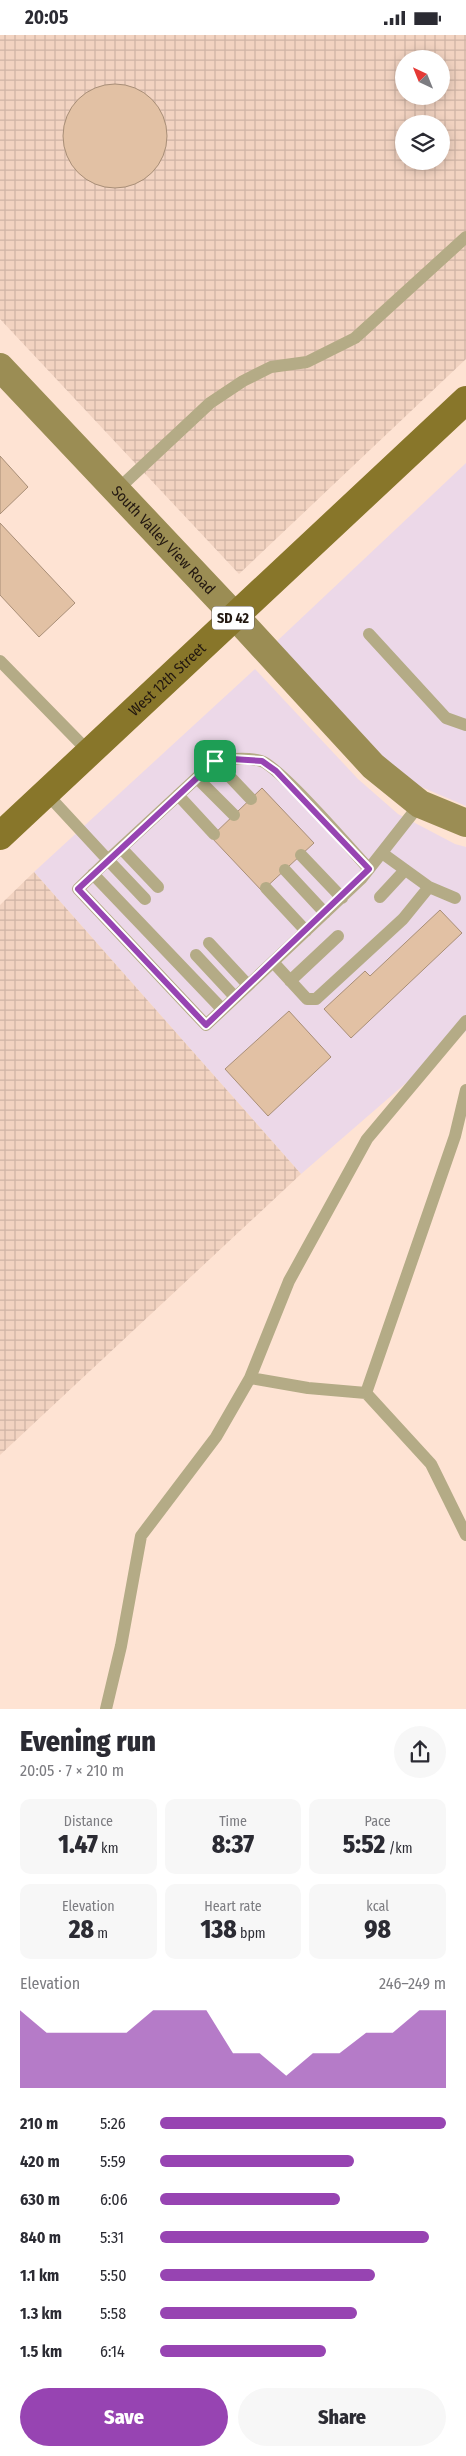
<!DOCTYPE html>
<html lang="en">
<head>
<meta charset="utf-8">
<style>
	body { margin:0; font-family:"Fira Sans Condensed",sans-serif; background:#f7f7f7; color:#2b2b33; height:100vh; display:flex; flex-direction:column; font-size:19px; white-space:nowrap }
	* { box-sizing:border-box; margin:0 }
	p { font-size:16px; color:#7c7c81 }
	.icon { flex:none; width:28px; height:28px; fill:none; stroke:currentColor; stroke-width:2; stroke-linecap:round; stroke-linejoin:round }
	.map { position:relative; height:1674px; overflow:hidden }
	.side { display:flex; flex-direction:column; background:#fff; flex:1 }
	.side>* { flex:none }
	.needle { width:32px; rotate:317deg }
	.buttons { position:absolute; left:395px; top:15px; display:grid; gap:10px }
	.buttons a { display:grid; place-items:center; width:55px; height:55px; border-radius:50%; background:#fff; box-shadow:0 2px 12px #0003; font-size:25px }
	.pin { position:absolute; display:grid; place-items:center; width:42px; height:42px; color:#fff; margin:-21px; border-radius:10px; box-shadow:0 2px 8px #0006 }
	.round { display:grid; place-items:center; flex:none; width:52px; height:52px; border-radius:26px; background:#f7f7f7 }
	.summary { display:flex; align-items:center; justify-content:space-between; height:85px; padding:0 20px }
	h1 { font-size:28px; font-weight:800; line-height:38px }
	.figures { display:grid; grid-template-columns:repeat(3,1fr); gap:8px; height:85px; padding:5px 20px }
	.figures div { display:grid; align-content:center; border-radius:10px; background:#f7f7f7; text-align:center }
	.figures b { font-size:25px; font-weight:800 }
	.figures small { font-size:14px; font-weight:400 }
	.figures p { font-size:14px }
	.chart { height:140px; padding:10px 20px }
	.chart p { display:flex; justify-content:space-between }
	.chart svg { width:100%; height:90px; margin-top:5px; fill:#9744b2; opacity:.7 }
	.action { display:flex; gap:10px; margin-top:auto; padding:10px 20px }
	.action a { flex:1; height:58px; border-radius:30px; background:#9744b2; color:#fff; font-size:20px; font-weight:800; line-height:58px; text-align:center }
	.action a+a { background:#f7f7f7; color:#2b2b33 }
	ul { padding:0 20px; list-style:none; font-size:16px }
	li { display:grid; grid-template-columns:80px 60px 1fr; align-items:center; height:38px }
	li i { height:12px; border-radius:6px; background:#9744b2 }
	.status { display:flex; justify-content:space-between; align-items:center; height:35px; padding:0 25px; background:#fff; direction:ltr }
	.status svg { height:14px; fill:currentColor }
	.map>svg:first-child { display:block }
	.commercial { fill:#ecd8e8 }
	.industrial { fill:url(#industrial-grid); fill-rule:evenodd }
	.building { fill:#e2c1a4; stroke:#a88e77 }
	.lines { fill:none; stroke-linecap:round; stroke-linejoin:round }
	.lane { stroke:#b4ab86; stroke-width:12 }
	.secondary { stroke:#9b8d54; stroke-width:28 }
	.primary { stroke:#88762a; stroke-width:28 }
	.route-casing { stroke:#fff; stroke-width:10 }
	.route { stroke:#9744b2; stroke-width:6 }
	.labels { text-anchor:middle; stroke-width:4; stroke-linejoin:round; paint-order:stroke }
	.shield { fill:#fff; stroke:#645d58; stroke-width:1 }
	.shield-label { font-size:14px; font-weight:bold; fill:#221710 }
	.street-label { font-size:15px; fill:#221710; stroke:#fff }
</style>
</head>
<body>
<div class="status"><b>20:05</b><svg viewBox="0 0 49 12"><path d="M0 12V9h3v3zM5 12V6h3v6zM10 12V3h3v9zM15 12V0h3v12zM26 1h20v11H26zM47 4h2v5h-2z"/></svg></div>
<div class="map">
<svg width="466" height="1674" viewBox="0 0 466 1674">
	<defs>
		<pattern id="industrial-grid" width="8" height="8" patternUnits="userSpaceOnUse" patternTransform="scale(1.25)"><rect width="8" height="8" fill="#f2d3c1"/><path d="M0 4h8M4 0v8" fill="none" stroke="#cfb4a5"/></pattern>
	</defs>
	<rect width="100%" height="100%" fill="#fee3d3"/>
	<path class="commercial" d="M466 428V771L405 745 275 608Z
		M255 634 358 744 398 779 455 809 466 812V996L301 1139 34 837Z"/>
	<path class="industrial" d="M0 0H466V324L239 539 0 284ZM404 24H441V61H404ZM404 89H441V126H404Z
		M34 837 301 1139 0 1420V870Z"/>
	<path class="building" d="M63 101a52 52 0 1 1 104 0a52 52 0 1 1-104 0Z
		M0 421 28 452 0 479Z
		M0 488 75 568 39 602 0 560Z
		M262 753 314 808 262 856 211 802Z
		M440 875 462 898 351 1003 324 974 365 936 370 941Z
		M289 976 331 1022 268 1081 225 1034Z"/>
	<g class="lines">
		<path class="lane" d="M117 455 210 368 243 346 271 332 307 327 355 303 466 202
			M369 599 446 683 466 690
			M0 626 89 717
			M215 726 251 764
			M197 743 234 780
			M46 758 108 825 78 854 206 990 361 844 420 769
			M178 760 214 799
			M121 813 158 852
			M301 820 342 863
			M285 835 325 878
			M93 839 222 974
			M429 852 455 863
			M266 853 306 896
			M380 862 405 835
			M145 864 108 825 215 726C229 724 247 722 261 726 279 731 352 815 369 834
			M209 908 248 950
			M196 920 235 962
			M273 927 307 964H316L403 884 429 852 382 818
			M290 946 338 901
			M250 1343 308 1353 366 1358 431 1429 466 1500
			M366 1358 455 1101 466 1055
			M106 1674 121 1611 141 1501 216 1402 250 1343 289 1246 367 1104 466 986"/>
		<path class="secondary" id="s1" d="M0 332 235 581 373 731 420 769 466 788"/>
		<path class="primary" id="s2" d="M0 801 466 365"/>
	</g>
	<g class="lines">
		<g class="route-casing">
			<path id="route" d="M232 724 262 726 276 736 369 834 206 990 78 854 215 726Z"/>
		</g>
		<use href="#route" class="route"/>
	</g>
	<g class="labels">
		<rect class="shield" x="212" y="571.5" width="42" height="23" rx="4"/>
		<g class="shield-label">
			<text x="233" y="588">SD 42</text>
		</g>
		<g class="street-label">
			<text dy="5" stroke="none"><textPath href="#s1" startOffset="238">South Valley View Road</textPath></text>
			<text dy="5" stroke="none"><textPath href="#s2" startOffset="229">West 12th Street</textPath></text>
		</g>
	</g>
</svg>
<div class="buttons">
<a><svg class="needle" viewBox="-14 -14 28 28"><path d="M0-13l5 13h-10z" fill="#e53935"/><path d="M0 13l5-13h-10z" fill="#7c7c81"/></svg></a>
<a><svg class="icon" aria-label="layers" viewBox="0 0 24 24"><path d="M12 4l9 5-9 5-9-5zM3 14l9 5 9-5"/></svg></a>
</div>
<div class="pin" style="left:215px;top:726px;background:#1e9e55"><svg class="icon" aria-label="arrive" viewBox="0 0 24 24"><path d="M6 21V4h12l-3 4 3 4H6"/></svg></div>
</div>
<section class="side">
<div class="summary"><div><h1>Evening run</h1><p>20:05 · 7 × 210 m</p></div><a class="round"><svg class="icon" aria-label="share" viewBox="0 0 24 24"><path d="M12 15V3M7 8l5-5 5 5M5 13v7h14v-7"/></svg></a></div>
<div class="figures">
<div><p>Distance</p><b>1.47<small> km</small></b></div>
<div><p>Time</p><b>8:37</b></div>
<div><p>Pace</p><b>5:52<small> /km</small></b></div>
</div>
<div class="figures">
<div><p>Elevation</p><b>28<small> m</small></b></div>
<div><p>Heart rate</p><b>138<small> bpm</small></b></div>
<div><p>kcal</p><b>98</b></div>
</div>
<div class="chart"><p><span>Elevation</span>246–249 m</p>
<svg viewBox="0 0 160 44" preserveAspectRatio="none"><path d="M0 44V6L10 17L20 17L30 17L40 17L50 6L60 6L70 6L80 27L90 27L100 38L110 27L120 27L130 17L140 17L150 6L160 6V44z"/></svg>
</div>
<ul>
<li><b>210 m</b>5:26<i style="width:100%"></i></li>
<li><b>420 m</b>5:59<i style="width:68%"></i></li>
<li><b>630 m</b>6:06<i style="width:63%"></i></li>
<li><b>840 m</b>5:31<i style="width:94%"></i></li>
<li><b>1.1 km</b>5:50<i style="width:75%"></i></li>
<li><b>1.3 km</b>5:58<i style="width:69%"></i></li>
<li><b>1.5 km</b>6:14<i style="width:58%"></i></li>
</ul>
<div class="action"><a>Save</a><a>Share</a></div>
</section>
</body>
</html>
